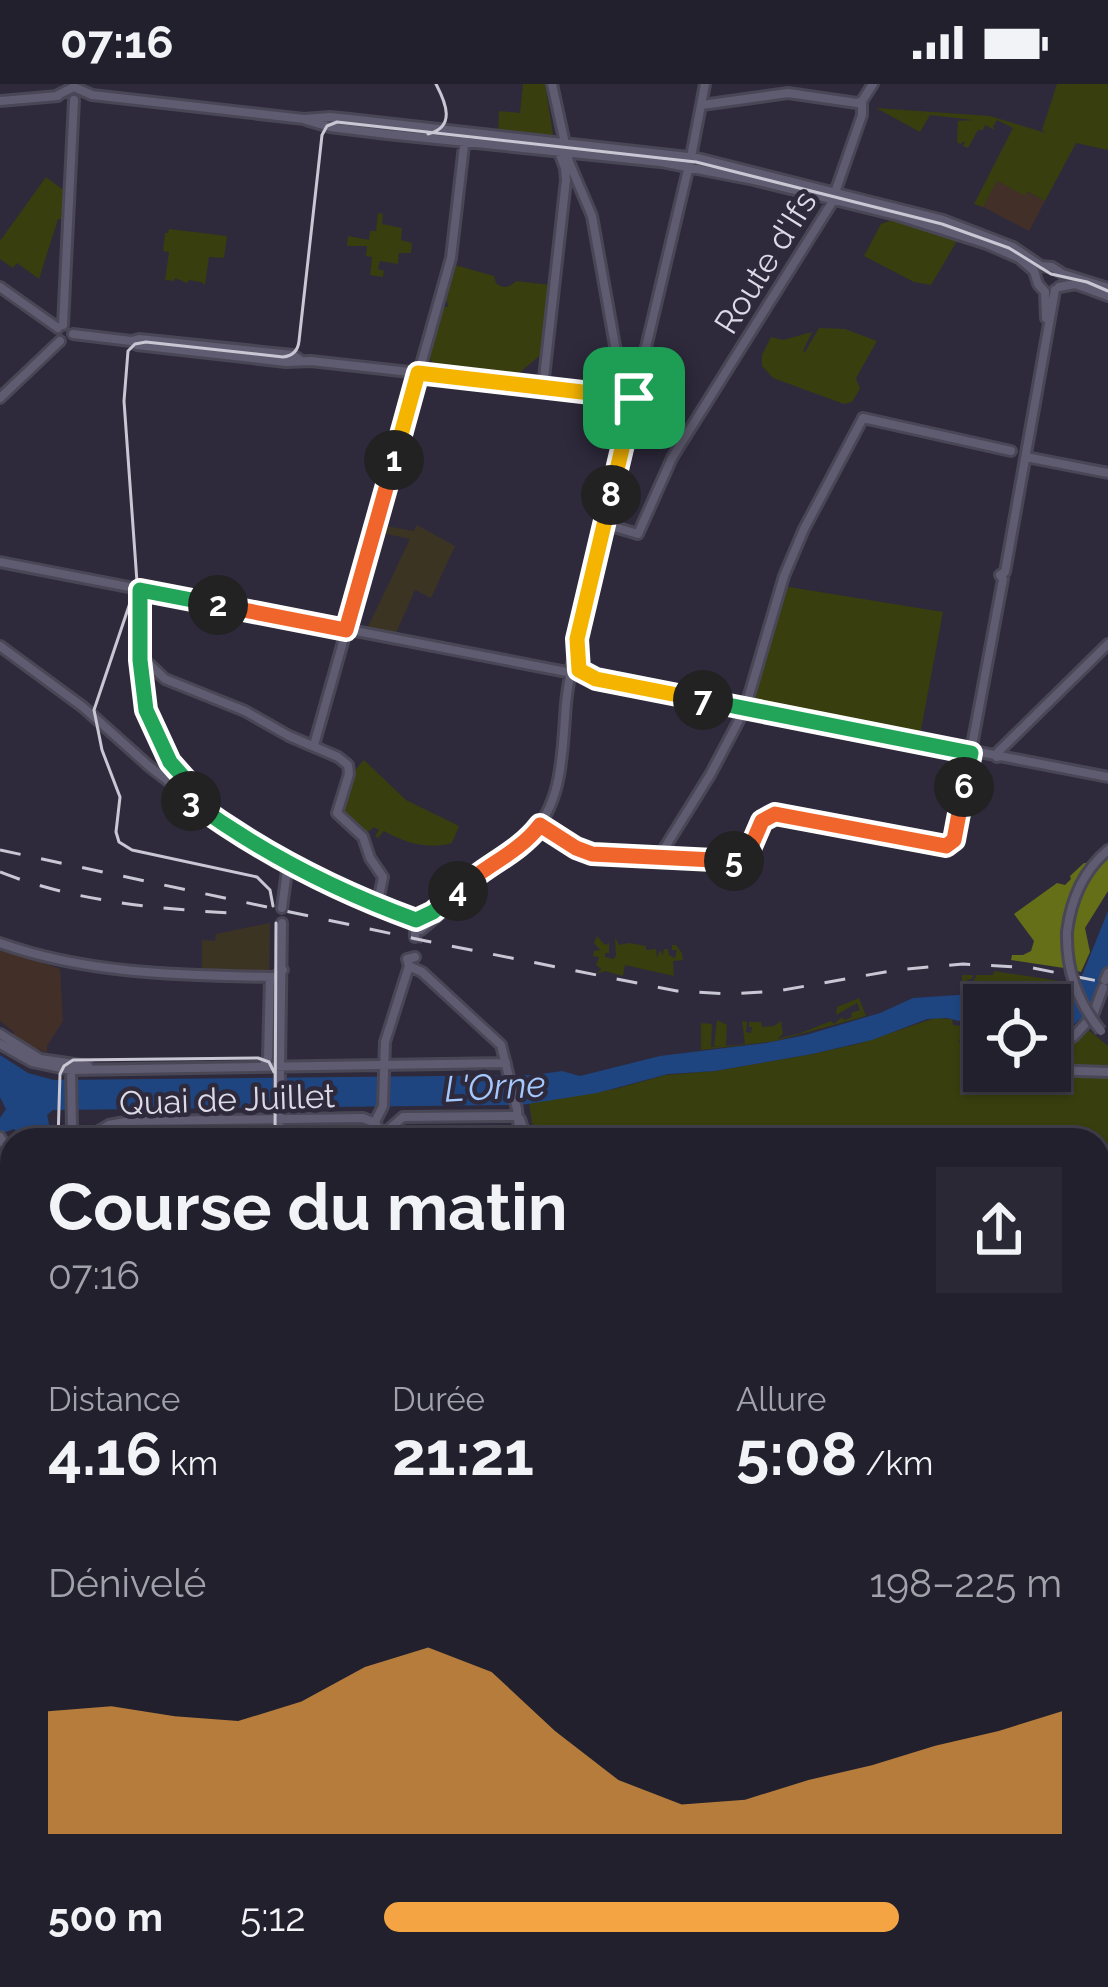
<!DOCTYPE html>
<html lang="fr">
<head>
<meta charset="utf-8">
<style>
	body { margin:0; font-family:Raleway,sans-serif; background:#2a2835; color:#f1f3f6; height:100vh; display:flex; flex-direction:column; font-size:45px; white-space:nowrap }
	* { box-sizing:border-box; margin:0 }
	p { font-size:39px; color:#a2a3aa }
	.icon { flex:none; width:66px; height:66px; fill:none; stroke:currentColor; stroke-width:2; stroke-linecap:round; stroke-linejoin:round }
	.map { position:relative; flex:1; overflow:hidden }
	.side { position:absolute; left:0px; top:1044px; width:1110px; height:861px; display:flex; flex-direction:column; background:#22202d; border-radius:36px 36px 0 0; box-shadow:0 3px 9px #0004,0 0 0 3px #3f3e49 }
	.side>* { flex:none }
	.controls { position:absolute; left:963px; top:900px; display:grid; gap:24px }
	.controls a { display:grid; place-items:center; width:108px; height:108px; border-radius:0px; background:#22202d; box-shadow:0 3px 9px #0004,0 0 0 3px #3f3e49; font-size:60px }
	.pin { position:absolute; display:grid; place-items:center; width:102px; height:102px; color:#fff; margin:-51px; border-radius:24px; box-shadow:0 6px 18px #0006 }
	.km { position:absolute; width:60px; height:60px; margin:-30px; border-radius:50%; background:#222; color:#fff; font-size:33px; line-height:60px; text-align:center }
	.round { display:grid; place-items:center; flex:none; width:126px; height:126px; border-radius:0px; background:#2a2835 }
	.summary { display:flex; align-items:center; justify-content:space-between; height:204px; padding:0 48px }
	h1 { font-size:66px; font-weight:700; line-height:90px }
	.stats { display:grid; grid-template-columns:repeat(3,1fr); gap:18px; height:204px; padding:12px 48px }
	.stats div { display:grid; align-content:center }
	.stats b { font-size:60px; font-weight:700 }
	.stats small { font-size:33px; font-weight:400 }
	.stats p { font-size:33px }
	.chart { height:336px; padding:24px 48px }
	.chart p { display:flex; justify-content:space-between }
	.chart svg { width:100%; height:216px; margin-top:12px; fill:#f4a443; opacity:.7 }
	ul { padding:0 48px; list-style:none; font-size:39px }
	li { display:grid; grid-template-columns:192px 144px 1fr; align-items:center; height:90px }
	li i { height:30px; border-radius:15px; background:#f4a443 }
	.status { display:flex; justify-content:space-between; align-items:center; height:84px; padding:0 60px; background:#22202d; direction:ltr }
	.status svg { height:33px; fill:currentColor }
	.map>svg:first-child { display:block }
	.commercial { fill:#3c3423 }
	.industrial { fill:#423028 }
	.green { fill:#383e0e }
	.forest { fill:#656f17 }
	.water { fill:#1e457f }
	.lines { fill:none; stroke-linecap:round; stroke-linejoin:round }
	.stream { stroke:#1e457f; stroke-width:3 }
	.secondary-tunnel { stroke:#484456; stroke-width:8; stroke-dasharray:8 4; stroke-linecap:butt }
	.secondary-casing { stroke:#494656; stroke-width:14 }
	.secondary { stroke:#5f5b70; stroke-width:8 }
	.tram { stroke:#c9c7d4; stroke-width:3 }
	.rail { stroke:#c9c7d4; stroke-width:3; stroke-dasharray:21 21; stroke-linecap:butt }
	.secondary-bridge-casing { stroke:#494656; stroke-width:14; stroke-linecap:butt }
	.secondary-bridge { stroke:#5f5b70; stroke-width:8 }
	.split-1-casing { stroke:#fff; stroke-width:24 }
	.split-2-casing { stroke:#fff; stroke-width:24 }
	.split-3-casing { stroke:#fff; stroke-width:24 }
	.split-4-casing { stroke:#fff; stroke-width:24 }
	.split-5-casing { stroke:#fff; stroke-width:24 }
	.split-6-casing { stroke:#fff; stroke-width:24 }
	.split-7-casing { stroke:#fff; stroke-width:24 }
	.split-8-casing { stroke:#fff; stroke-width:24 }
	.split-9-casing { stroke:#fff; stroke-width:24 }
	.split-1 { stroke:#f5b400; stroke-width:15 }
	.split-2 { stroke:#f0652b; stroke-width:15 }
	.split-3 { stroke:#22a559; stroke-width:15 }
	.split-4 { stroke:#22a559; stroke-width:15 }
	.split-5 { stroke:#f0652b; stroke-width:15 }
	.split-6 { stroke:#f0652b; stroke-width:15 }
	.split-7 { stroke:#22a559; stroke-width:15 }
	.split-8 { stroke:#f5b400; stroke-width:15 }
	.split-9 { stroke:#f5b400; stroke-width:15 }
	.labels { text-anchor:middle; stroke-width:9; stroke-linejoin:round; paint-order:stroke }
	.street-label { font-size:33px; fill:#dcdae6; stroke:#2e2a3c }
	.water-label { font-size:36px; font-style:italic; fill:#a6c9fd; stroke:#2e2a3c }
</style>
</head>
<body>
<div class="status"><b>07:16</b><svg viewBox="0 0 49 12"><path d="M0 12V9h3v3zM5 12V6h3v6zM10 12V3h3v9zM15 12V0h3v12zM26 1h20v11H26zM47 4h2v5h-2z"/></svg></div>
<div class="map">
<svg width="1108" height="1903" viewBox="0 0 1108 1903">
	<rect width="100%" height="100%" fill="#2e2a3c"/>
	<path class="commercial" d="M380 441 414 447 417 441 455 462 431 514 415 506 396 549 368 543 410 455 378 448Z
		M270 839 269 890 202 888V856L215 857 216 850Z"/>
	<path class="industrial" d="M997 97 1023 110 1027 108 1045 117 1029 147 983 123Z
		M0 863 60 885 63 937 47 962V969L19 957 12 952 14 948 0 937Z"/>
	<path class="green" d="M523 0H545L554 56 498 49 499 27 520 29Z
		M1057 0H1108V66L1076 59 1045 117 1028 108 1024 111 997 97 983 123 974 120 1013 44 997 36 993 43 995 46 985 41 983 46H978L968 64 963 62 965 57 960 60 957 58 958 37 973 36 930 31 920 48 876 24 990 32 1046 49 1042 46Z
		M46 93 62 105 65 101 64 135H58L39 195 17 179 13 184 0 175V157Z
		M378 129 383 130 382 140 402 144 401 156 412 159 411 169H399L398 180 380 177 378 185 384 187 383 193 370 191 372 173 366 172 367 162H347L348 152 369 156 370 147H376Z
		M892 136 924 144 931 149 945 151 957 157 931 201 914 198 864 172 881 140Z
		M169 145 227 152 224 174 209 173 205 201 201 198 189 196 187 199 175 194 174 197 165 196 169 168 163 167 165 149H168Z
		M455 181 494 192 496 199C503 205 510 204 516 197L551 201 543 269 519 289 433 279 429 273 442 225 448 222 446 212Z
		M819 244 845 245 877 257 856 294 860 305 852 318 844 320 773 294 762 282V271L771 253 783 256 812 248 803 267 805 268Z
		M783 502 943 528 920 651 750 618Z
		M364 676 406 716 459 742 452 759C430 766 405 759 384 747L378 754 375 752 379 746 374 743 365 750 340 730C344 712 350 689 364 676Z
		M597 852 605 861 609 859V869H605V873L613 875 616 872 615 853 619 861 629 859 646 862V866L656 865 657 874 660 866 663 871 664 865H668L669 871 675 874 677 866H672V861H676L682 869 683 876 673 877 674 892 625 881 623 892 605 887 597 890 601 885 596 881 599 873 593 872 594 867 600 866 594 859Z
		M994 887 1066 898 1073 915 1068 923 1052 927 1050 921H1015L962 911V891H973L972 895 967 896 966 901 970 902 977 891H993Z
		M859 914 866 932 776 957 701 966V939L712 940 711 963 723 962H714L717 936 727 941 726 962 745 960 742 937 747 938 746 948 751 949 752 943H749V938H761L762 943 774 942 781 937 783 950 777 955 801 949 831 937 834 940 842 933 844 936 852 933 851 929 860 926 857 919 836 931 837 923Z
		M935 934 952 935 953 941 984 945V957L959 956 960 959 979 962 978 967 984 970V987L1108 991V1272L1098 1273V1056H539L537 1048 533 1045 529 1019 615 1005 666 991 715 987 807 971 858 960Z
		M1087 945 1108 962V986L1050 983V973L1066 966Z"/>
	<path class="forest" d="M1108 773V807L1085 844 1090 868 1081 888 1073 886C1066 847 1074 797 1108 773Z
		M1084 779H1087C1064 812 1058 846 1064 884L1011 876 1012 871H1023L1031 867 1034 857 1014 830 1057 799 1065 801 1071 795 1070 792Z"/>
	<path class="water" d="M1108 827V883L1104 887 1093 924 1072 942V947L1050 955V927L1068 923 1071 919Z
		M973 910 1015 921H984V943L947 934 927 935 872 956 812 970 715 987 668 990 597 1009 521 1021 53 1026 47 1031 50 1045 39 1049 41 1056H33L31 1051 23 1054 14 1045 0 1050V1034L6 1025 0 1013V971L28 989 54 996 534 991 562 987 580 992 660 972 766 959 806 951 880 929 913 914Z"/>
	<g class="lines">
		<path class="stream" d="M536 1042 539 1056
			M537 1048 542 1049 548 1056"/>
		<path class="secondary-tunnel" d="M418 859 419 854"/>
		<g class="secondary-casing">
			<path id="secondary" d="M552 0 569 78 592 132 624 312
				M56 12 74 3 92 11 304 35 330 33 350 35 697 74 943 136 1013 163 1041 182 1052 183 1063 190 1108 204
				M0 17 58 12
				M862 17 873 0
				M702 21 788 9 857 19 862 17
				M306 36 330 43 387 50 661 78 754 96 896 131 987 160 1019 174 1034 187 1038 200 1045 208 1046 234
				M0 203 58 244
				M1059 203 1075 200 1108 212
				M63 241 74 16
				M73 250 131 257 137 261 286 278 311 277 634 313
				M132 257 139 255 293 271 300 276
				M543 303 566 96 565 84 558 65
				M0 314 60 257
				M1026 373 1108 389
				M604 440 638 450 672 374 831 120 862 31V17
				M0 478 1108 693
				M140 506 139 562 146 626 170 678 186 696V704L182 710
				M0 562 83 623 150 683 241 753 357 812 415 835
				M140 576 147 578 165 595 245 627 289 652 338 673 348 681 349 690 337 729 363 753 370 774 383 793 380 808
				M314 661 451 174 465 53
				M997 673 998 668 1108 560
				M540 741 590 769 742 777C756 763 754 737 774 730L943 763 951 760 955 753 1003 495 1000 491 1005 488 1055 206
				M659 773 710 691 745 625 784 492 804 445 863 334 1011 367
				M282 824 288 779
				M421 846 447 824 457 809
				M1067 848C1071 815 1083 787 1108 766
				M415 853V835C439 829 455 806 475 791 492 779 514 770 529 754 564 718 562 667 566 620 568 598 573 576 577 555L691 73 705 0
				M0 859C87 890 178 891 270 893H275L283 886
				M409 882 422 888 501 961 517 1025 520 1056
				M1105 896 1108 889
				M1093 931 1103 904
				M0 950 40 975 88 982
				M0 960 32 978 71 986 506 979
				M1050 965 1074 952 1087 938
				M263 982 268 974 270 893
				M71 986 72 1044 76 1056
				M1050 986 1108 988
				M520 1035 527 1056
				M375 1038 383 1022 385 958 409 882 407 875 415 873
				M375 1039 380 1046 382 1056
				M387 1047 403 1033 517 1032
				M0 1053 12 1072
				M83 1056 109 1041 130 1037 363 1034 375 1039
				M279 1056 282 839
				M0 1081 12 1078
				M0 1214 12 1241
				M1098 1292 1108 1291
				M0 1313 12 1310
				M0 1522 12 1525
				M0 1637 7 1640 12 1649
				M0 1652 6 1651 9 1645
				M1098 1773 1108 1768
				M0 1840 12 1837
				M259 1893 286 1903
				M682 1893V1903
				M995 1893 1004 1903
				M1076 1893 1084 1903
				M22 1903 28 1893
				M203 1903 222 1893
				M398 1903 404 1893
				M443 1903 445 1893
				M569 1903 575 1893"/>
		</g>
		<use href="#secondary" class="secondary"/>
		<path class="tram" d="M428 50C456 43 446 19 436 0
			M273 822 270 806 257 793 132 766 119 758 116 748 120 713 102 666 94 626 137 498 124 317 128 267 135 260 146 258 283 273C292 272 298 267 299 257L322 51 327 42 337 38 696 78 942 140 1009 164 1051 190 1087 198 1108 207
			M58 1056 60 990 64 982 73 976 258 974 269 978 274 988
			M275 1056 276 839
			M0 1077 12 1075
			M213 1903 232 1895 260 1903
			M390 1903 396 1893"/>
		<path class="rail" d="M0 766 426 857 677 907 728 910 778 907 896 886 963 880 1033 884 1108 899
			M0 788C74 817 150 824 229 829"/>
		<g class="secondary-bridge-casing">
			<path id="secondary-bridge" d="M1067 848C1066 886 1077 917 1101 947"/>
		</g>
		<use href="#secondary-bridge" class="secondary-bridge"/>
	</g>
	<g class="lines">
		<g class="split-1-casing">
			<path id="split-1" d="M394 376 418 289 634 314"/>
		</g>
		<g class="split-2-casing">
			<path id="split-2" d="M218 521 346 546 394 376"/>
		</g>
		<g class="split-3-casing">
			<path id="split-3" d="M191 717 182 710 186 704V696L170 678 146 626 140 576V506L218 521"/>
		</g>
		<g class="split-4-casing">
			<path id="split-4" d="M191 717C259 767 336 807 416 836L433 828 458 807"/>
		</g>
		<g class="split-5-casing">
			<path id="split-5" d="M458 807C483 782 518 770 540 741L576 764 592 770 734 777"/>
		</g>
		<g class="split-6-casing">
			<path id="split-6" d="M734 777 746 774 762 737 775 730 946 762 954 756 964 703"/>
		</g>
		<g class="split-7-casing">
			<path id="split-7" d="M703 616 971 669 964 703"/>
		</g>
		<g class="split-8-casing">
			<path id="split-8" d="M611 411 577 555 579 586 596 595 703 616"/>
		</g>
		<g class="split-9-casing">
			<path id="split-9" d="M611 411 634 314"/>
		</g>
		<use href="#split-1" class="split-1"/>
		<use href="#split-2" class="split-2"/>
		<use href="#split-3" class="split-3"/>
		<use href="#split-4" class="split-4"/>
		<use href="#split-5" class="split-5"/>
		<use href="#split-6" class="split-6"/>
		<use href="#split-7" class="split-7"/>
		<use href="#split-8" class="split-8"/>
		<use href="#split-9" class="split-9"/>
	</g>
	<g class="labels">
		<g class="street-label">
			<text transform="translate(765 178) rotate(-58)" y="12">Route d'Ifs</text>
			<text transform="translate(227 1015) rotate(-2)" y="12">Quai de Juillet</text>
		</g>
		<g class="water-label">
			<text transform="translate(495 1002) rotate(-3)" y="13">L'Orne</text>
		</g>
	</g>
</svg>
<div class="controls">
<a><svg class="icon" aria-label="locate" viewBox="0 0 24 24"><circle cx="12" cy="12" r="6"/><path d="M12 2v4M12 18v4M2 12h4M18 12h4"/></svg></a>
</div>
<div class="pin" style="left:634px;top:314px;background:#1e9e55"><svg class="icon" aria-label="arrive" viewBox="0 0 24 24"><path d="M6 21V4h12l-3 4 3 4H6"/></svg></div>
<b class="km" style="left:394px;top:376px">1</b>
<b class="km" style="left:218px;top:521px">2</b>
<b class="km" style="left:191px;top:717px">3</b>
<b class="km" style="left:458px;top:807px">4</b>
<b class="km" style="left:734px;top:777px">5</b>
<b class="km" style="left:964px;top:703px">6</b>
<b class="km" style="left:703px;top:616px">7</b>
<b class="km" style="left:611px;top:411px">8</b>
<section class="side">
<div class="summary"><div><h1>Course du matin</h1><p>07:16</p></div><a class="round"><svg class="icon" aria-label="share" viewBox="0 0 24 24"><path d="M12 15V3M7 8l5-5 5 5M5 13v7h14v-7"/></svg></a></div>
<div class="stats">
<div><p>Distance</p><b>4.16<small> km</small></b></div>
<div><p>Durée</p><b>21:21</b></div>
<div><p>Allure</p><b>5:08<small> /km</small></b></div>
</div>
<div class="chart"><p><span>Dénivelé</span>198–225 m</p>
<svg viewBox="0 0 160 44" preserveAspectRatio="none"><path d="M0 44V19L10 18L20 20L30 21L40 17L50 10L60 6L70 11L80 23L90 33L100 38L110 37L120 33L130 30L140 26L150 23L160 19V44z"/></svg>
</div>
<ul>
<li><b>500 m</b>5:12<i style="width:76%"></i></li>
</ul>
</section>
</div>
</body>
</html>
